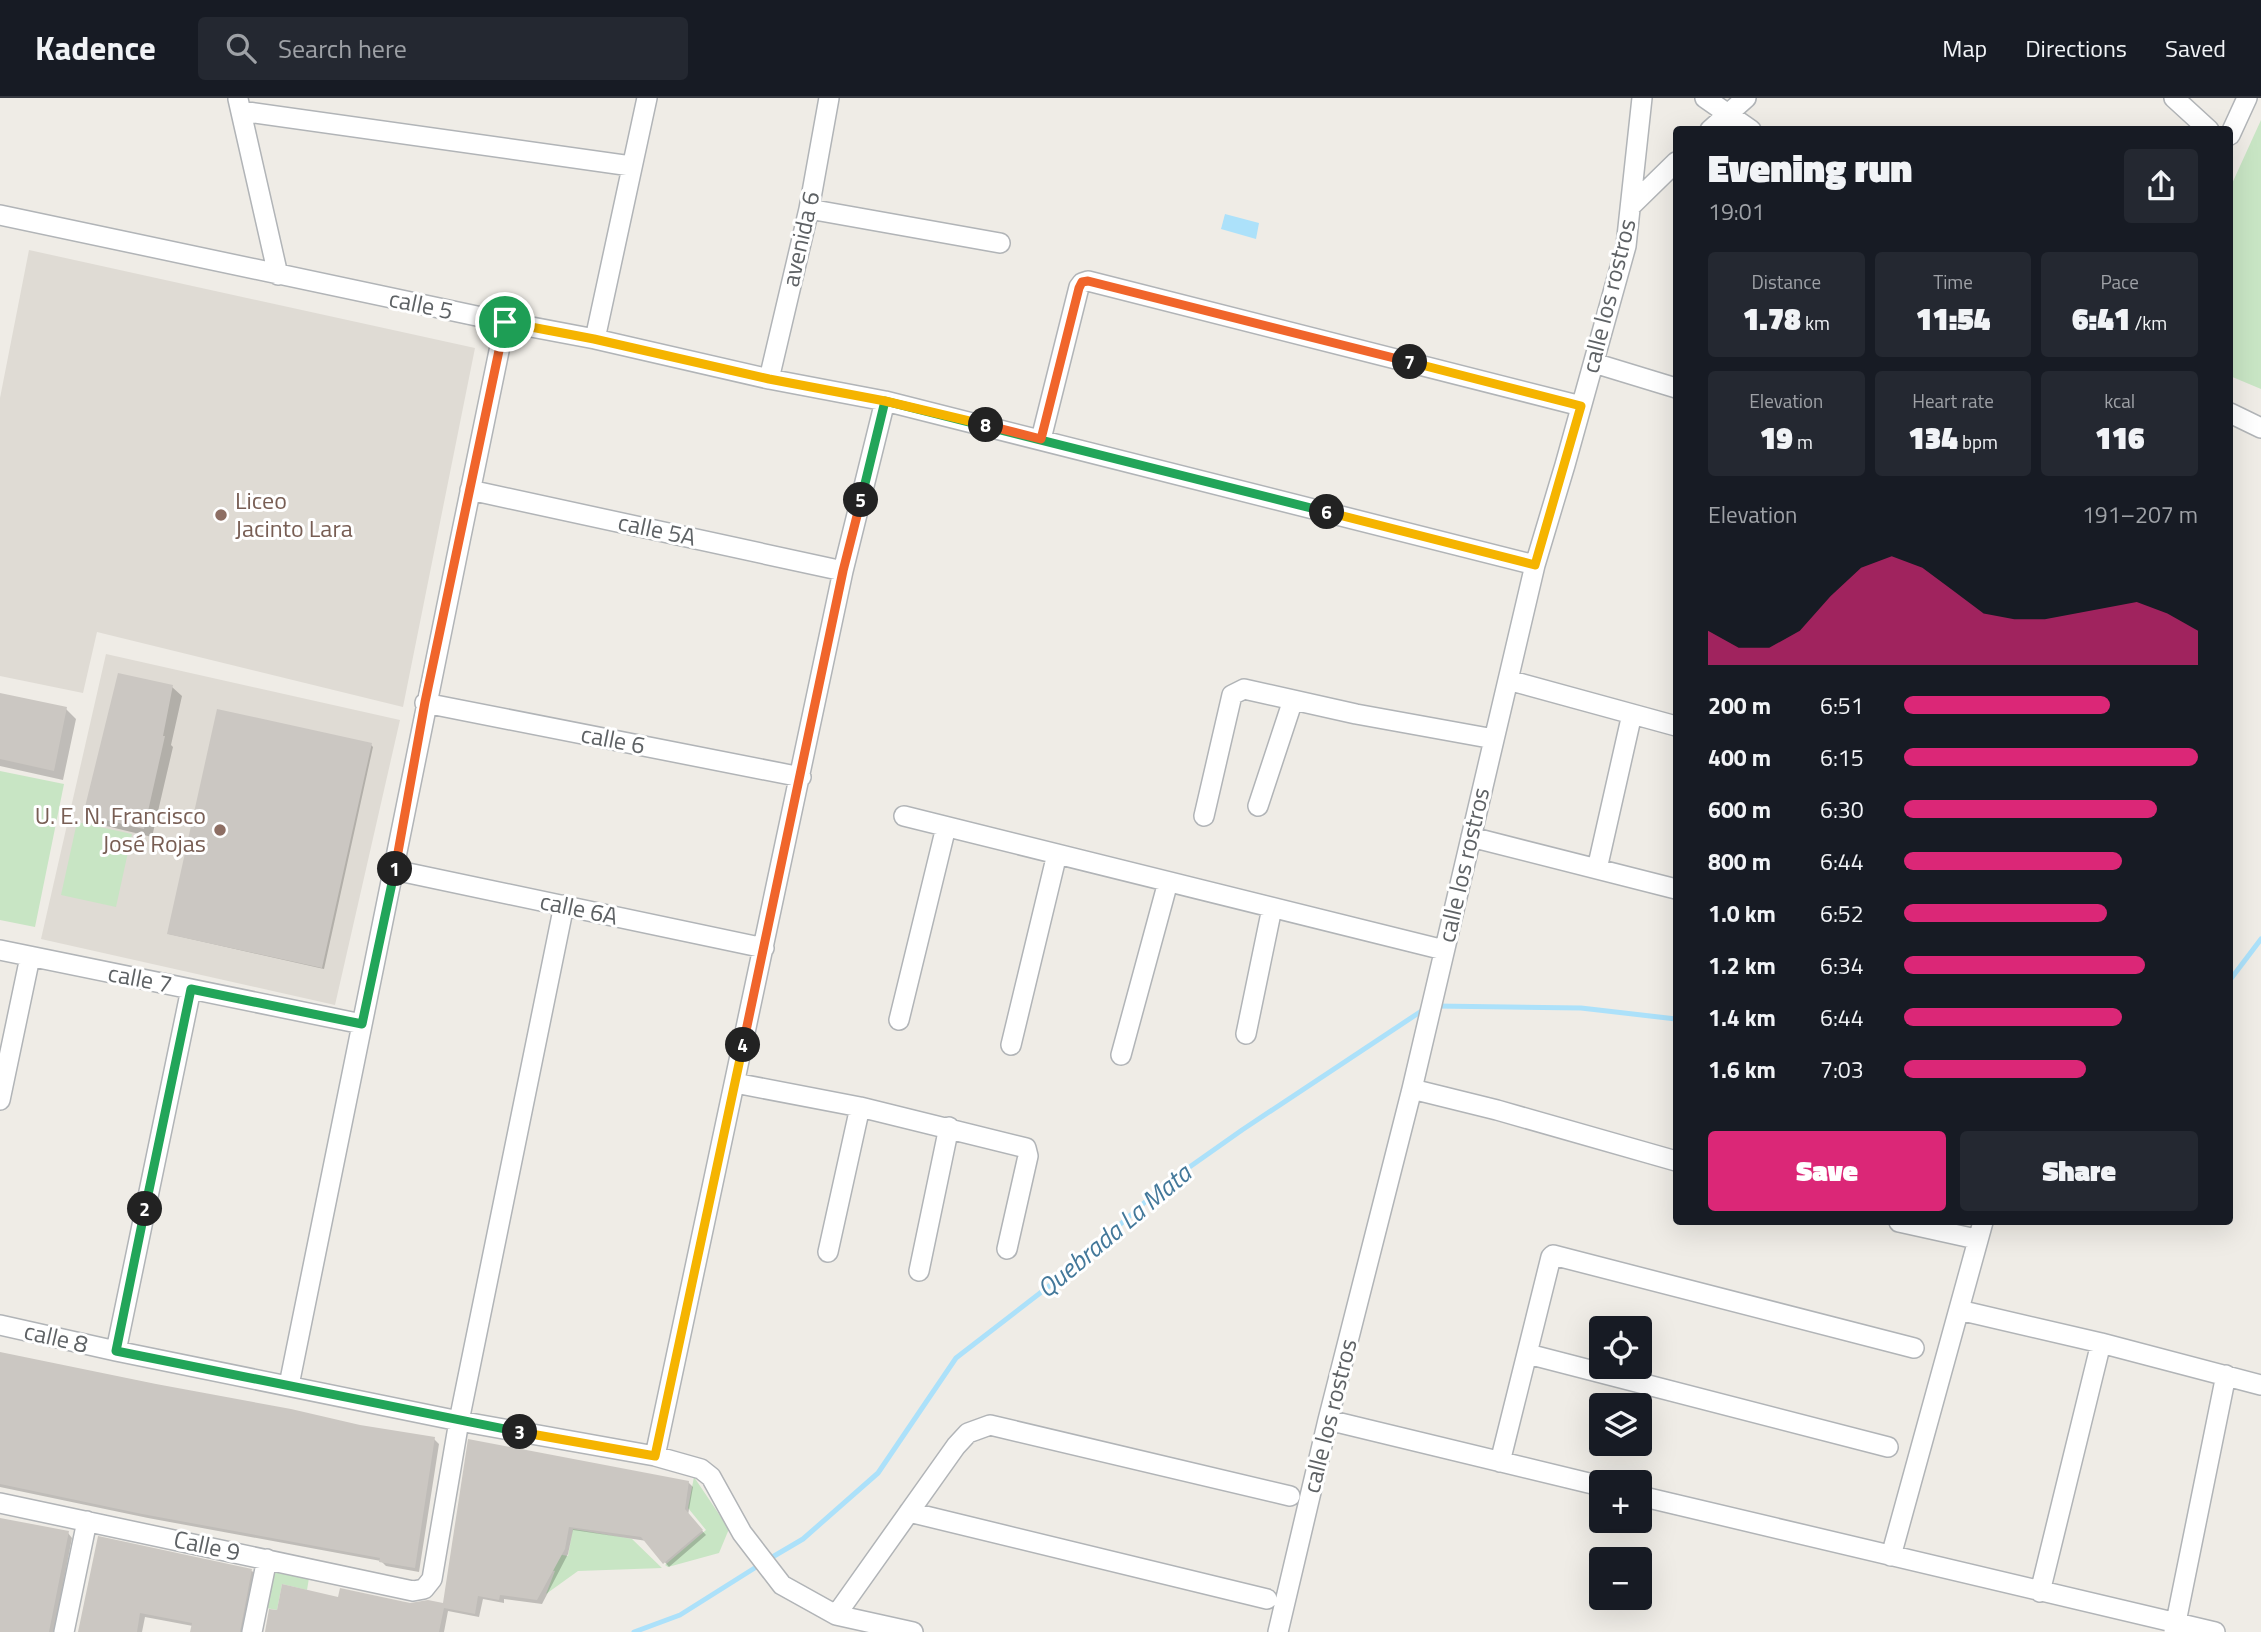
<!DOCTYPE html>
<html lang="en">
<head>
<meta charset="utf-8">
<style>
	body { margin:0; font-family:"Titillium Web",sans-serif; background:#242831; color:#f1f3f6; height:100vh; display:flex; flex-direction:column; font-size:26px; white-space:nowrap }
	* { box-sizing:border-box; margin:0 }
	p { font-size:23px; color:#9ea1a6 }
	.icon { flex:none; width:38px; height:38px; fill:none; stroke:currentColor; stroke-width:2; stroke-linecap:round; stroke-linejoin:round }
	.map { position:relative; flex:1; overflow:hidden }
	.sheet { position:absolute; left:1673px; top:28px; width:560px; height:1099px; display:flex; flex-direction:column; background:#171b24; border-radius:7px; box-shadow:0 7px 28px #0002 }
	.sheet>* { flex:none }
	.fabs { position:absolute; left:1589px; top:1218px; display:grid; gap:14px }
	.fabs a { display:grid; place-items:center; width:63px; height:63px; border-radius:7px; background:#171b24; box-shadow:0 7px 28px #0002; font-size:35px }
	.pin { position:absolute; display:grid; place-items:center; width:60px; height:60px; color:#fff; margin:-30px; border:4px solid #fff; border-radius:50%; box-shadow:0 2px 7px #0007 }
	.km { position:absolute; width:35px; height:35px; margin:-18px; border-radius:50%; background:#222; color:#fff; font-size:19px; line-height:35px; text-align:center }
	.round { display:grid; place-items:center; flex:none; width:74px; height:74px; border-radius:7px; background:#242831 }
	.head { display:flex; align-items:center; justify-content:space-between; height:119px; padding:0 35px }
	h1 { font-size:38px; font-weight:800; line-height:52px }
	.figures { display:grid; grid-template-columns:repeat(3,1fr); gap:10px; height:119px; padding:7px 35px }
	.figures div { display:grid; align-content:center; border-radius:7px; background:#242831; text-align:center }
	.figures b { font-size:30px; font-weight:800 }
	.figures small { font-size:19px; font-weight:400 }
	.figures p { font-size:19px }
	.chart { height:196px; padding:14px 35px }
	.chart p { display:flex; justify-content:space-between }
	.chart svg { width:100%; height:126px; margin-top:7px; fill:#db2777; opacity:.7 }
	.button { display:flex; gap:14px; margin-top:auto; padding:14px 35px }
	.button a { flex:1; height:80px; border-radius:7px; background:#db2777; color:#fff; font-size:28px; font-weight:800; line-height:80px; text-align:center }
	.button a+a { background:#242831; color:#f1f3f6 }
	ul { padding:0 35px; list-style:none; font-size:23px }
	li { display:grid; grid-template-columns:112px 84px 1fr; align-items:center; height:52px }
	li i { height:18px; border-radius:9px; background:#db2777 }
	header { display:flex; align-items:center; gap:42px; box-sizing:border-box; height:98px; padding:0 35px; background:#171b24; border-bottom:2px solid #363941 }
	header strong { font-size:33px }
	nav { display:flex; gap:38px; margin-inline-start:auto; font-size:24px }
	.search { width:490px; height:63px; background:#242831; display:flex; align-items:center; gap:18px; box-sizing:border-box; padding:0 24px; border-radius:7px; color:#9ea1a6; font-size:26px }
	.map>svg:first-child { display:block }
	.education { fill:#dfdbd4 }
	.green { fill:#c8e5c4 }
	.water { fill:#ace1fa }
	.shadow { fill:#0003 }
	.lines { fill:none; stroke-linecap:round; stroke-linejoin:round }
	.stream { stroke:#ace1fa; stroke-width:5 }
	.building { fill:#cbc7c2 }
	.minor-casing { stroke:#b1b4b7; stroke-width:22 }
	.minor { stroke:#fff; stroke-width:19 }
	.split-1-casing { stroke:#fff; stroke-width:14 }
	.split-2-casing { stroke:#fff; stroke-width:14 }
	.split-3-casing { stroke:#fff; stroke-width:14 }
	.split-4-casing { stroke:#fff; stroke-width:14 }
	.split-5-casing { stroke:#fff; stroke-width:14 }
	.split-6-casing { stroke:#fff; stroke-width:14 }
	.split-7-casing { stroke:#fff; stroke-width:14 }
	.split-8-casing { stroke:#fff; stroke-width:14 }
	.split-9-casing { stroke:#fff; stroke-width:14 }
	.split-1 { stroke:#f0652b; stroke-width:9 }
	.split-2 { stroke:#22a559; stroke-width:9 }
	.split-3 { stroke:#22a559; stroke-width:9 }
	.split-4 { stroke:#f5b400; stroke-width:9 }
	.split-5 { stroke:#f0652b; stroke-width:9 }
	.split-6 { stroke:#22a559; stroke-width:9 }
	.split-7 { stroke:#f5b400; stroke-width:9 }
	.split-8 { stroke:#f0652b; stroke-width:9 }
	.split-9 { stroke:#f5b400; stroke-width:9 }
	.education-dot { fill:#8d6e63; stroke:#fff; stroke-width:2.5 }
	.labels { text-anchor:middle; stroke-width:6; stroke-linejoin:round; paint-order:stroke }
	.street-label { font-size:24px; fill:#5e6265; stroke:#fff }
	.education-label { font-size:24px; fill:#785e54; stroke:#fff; text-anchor:start }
	.water-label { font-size:26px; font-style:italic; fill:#43789a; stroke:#fff }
</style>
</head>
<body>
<header>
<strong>Kadence</strong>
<div class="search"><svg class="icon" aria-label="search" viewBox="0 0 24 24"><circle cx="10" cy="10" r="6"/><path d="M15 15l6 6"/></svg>Search here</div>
<nav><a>Map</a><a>Directions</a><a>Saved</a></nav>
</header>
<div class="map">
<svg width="2261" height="1534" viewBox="0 0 2261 1534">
	<rect width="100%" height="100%" fill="#efece6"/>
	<path class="education" d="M29 152 475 250 403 609 97 534 83 595 0 578V300Z
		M106 556 400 622 335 907 41 841Z"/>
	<path class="green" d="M2261 22V291L2230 278V90Z
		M0 673 64 686 35 829 0 822Z
		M77 724 132 736 116 809 61 797Z
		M694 1379 729 1431 719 1455 668 1469 665 1467 706 1432 688 1410Z
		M573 1431 632 1441 662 1470 578 1473 546 1496 555 1473 516 1465 519 1449 568 1458Z
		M272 1474 309 1480 307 1492 282 1486 277 1512 266 1510Z"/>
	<path class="water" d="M1225 116 1259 125 1256 141 1221 131Z"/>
	<path class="shadow" d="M172 589 182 598 171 647 173 649 152 739 94 725 85 716Z
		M0 597 66 611 76 621 63 682 0 668Z
		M371 647 373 649 324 871 169 836Z
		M0 1255 360 1328 434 1341 439 1346 419 1474 386 1468 381 1463 148 1420 0 1389Z
		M470 1344 688 1384 693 1389 688 1417 706 1437 669 1469 647 1443 573 1432 568 1456 542 1506 504 1501V1505L483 1501 479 1519 448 1513 444 1534H266L278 1514 340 1501 444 1507Z
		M0 1422 68 1435 72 1440 54 1534H0Z
		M252 1473 256 1477 245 1534H192L193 1528 145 1519 142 1534H80Z"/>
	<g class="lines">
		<path class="stream" d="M2230 882 2261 841
			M1435 908 1581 910 1676 921
			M769 1461 803 1441 878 1375 956 1260 1066 1175 1164 1087 1242 1032 1423 912
			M634 1534 680 1517 761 1466"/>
	</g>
	<path class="building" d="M118 575 173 587 163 638H165L144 731 83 717Z
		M0 595 67 609 54 673 0 661Z
		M217 611 372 645 322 870 167 836Z
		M0 1254 156 1286 291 1311 360 1327 435 1339 415 1470 379 1464 380 1460 142 1416 0 1386Z
		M468 1341 689 1383 685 1411 703 1432 663 1466 641 1439 569 1429 565 1451 537 1502 500 1497 499 1502 478 1498 475 1516 444 1510 439 1534H265L269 1511 277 1512 282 1486 338 1499 340 1490 410 1505 428 1502 443 1505Z
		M0 1420 69 1433 49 1534H0Z
		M98 1438 252 1471 240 1534H190L192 1525 140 1515 137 1534H78Z"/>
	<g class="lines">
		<g class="minor-casing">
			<path id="minor" d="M1705 0 1751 32
				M2174 0 2209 32
				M238 1 278 177
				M241 13 631 68
				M1710 32 1746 0
				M2230 37 2247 0
				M1631 108 1676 64
				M809 111 1000 145
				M0 117 505 224 595 241 769 281 885 303 1535 467
				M595 241 647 0
				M1594 265 1676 290
				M769 281 809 111 829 0
				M2230 315 2261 330
				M1041 341 1079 189 1082 185 1088 183 1581 308
				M470 392 843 473
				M1508 582 1676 628
				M425 605 801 679
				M1258 708 1293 602
				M904 718 1444 852
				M1204 718 1232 597 1244 591 1356 616 1494 641
				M1471 739 1676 791
				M1597 771 1632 616
				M394 772 764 850
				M0 852 362 926
				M899 922 946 729
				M1246 936 1272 810
				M1011 947 1057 756
				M1121 957 1168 784
				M735 985 860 1009 1026 1050 1028 1058 1007 1151
				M1412 991 1497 1012 1676 1063
				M0 1002 30 859
				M1899 1124 1976 1141
				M828 1154 860 1009
				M919 1173 949 1029
				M1959 1212 2101 1245 2261 1287
				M0 1227 116 1253 459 1323 655 1358 701 1371 711 1379 742 1435 782 1487 836 1517 913 1534
				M116 1253 191 891
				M1528 1256 1888 1349
				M289 1287C360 932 432 578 505 224
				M1328 1322 1601 1388
				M655 1358 843 473 885 303
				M1500 1364 1551 1159 1553 1157 1914 1250
				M1640 1398 2215 1534
				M0 1405 413 1493 424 1491 432 1481 459 1323 564 807
				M909 1414 1267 1501
				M1891 1458 1983 1124
				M2040 1494 2101 1245
				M836 1517 956 1348 968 1335 990 1327 1290 1398
				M64 1534 87 1423
				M252 1534 267 1461
				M1278 1534 1328 1322 1412 991 1535 467 1565 367 1626 148 1642 0
				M2174 1534 2226 1277"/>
		</g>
		<use href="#minor" class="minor"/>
	</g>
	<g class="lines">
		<g class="split-1-casing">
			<path id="split-1" d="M395 771 425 604 505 224"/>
		</g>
		<g class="split-2-casing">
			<path id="split-2" d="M145 1111 191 891 362 926 395 771"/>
		</g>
		<g class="split-3-casing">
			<path id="split-3" d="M145 1111 116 1253 520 1334"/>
		</g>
		<g class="split-4-casing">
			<path id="split-4" d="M520 1334 655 1358 743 947"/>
		</g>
		<g class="split-5-casing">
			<path id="split-5" d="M743 947 843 473 861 402"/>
		</g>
		<g class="split-6-casing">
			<path id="split-6" d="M861 402 885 303 1327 414"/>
		</g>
		<g class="split-7-casing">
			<path id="split-7" d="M1327 414 1535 467 1581 308 1410 264"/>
		</g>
		<g class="split-8-casing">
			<path id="split-8" d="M986 327 1041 341 1079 190 1082 184 1088 183 1410 264"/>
		</g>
		<g class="split-9-casing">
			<path id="split-9" d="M505 224 594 241 769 281 885 303 986 327"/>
		</g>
		<use href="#split-1" class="split-1"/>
		<use href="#split-2" class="split-2"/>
		<use href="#split-3" class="split-3"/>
		<use href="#split-4" class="split-4"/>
		<use href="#split-5" class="split-5"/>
		<use href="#split-6" class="split-6"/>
		<use href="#split-7" class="split-7"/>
		<use href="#split-8" class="split-8"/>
		<use href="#split-9" class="split-9"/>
	</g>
	<g class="education-dot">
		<circle cx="221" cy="417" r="7"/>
		<circle cx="220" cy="732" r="7"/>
	</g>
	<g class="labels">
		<g class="street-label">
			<text transform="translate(801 141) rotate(-77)" y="8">avenida 6</text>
			<text transform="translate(1609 198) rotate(-76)" y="8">calle los rostros</text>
			<text transform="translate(421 207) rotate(12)" y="8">calle 5</text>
			<text transform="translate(657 432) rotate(12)" y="8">calle 5A</text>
			<text transform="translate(613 642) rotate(11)" y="8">calle 6</text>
			<text transform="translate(1464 767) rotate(-77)" y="8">calle los rostros</text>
			<text transform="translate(579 811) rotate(12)" y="8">calle 6A</text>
			<text transform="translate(140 881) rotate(11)" y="8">calle 7</text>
			<text transform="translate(56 1240) rotate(13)" y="8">calle 8</text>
			<text transform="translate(1330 1318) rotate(-76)" y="8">calle los rostros</text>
			<text transform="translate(207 1448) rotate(12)" y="8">Calle 9</text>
		</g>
		<g class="education-label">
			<text x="235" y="411">Liceo<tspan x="235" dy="28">Jacinto Lara</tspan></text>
			<text x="206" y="726" text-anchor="end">U. E. N. Francisco<tspan x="206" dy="28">José Rojas</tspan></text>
		</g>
		<g class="water-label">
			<text transform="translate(1114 1133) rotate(-40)" y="9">Quebrada La Mata</text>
		</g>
	</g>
</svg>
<div class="fabs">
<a><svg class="icon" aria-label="locate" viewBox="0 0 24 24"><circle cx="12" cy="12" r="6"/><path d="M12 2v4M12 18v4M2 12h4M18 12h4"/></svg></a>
<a><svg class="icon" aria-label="layers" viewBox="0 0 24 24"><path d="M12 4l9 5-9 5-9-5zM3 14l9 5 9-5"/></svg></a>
<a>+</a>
<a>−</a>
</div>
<div class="pin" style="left:505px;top:224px;background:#1e9e55"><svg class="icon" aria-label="arrive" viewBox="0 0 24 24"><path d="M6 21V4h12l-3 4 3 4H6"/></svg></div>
<b class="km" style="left:395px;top:771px">1</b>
<b class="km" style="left:145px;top:1111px">2</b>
<b class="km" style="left:520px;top:1334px">3</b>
<b class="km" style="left:743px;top:947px">4</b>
<b class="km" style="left:861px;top:402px">5</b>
<b class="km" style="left:1327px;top:414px">6</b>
<b class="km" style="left:1410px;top:264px">7</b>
<b class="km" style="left:986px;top:327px">8</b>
<section class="sheet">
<div class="head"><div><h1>Evening run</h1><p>19:01</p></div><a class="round"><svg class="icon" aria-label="share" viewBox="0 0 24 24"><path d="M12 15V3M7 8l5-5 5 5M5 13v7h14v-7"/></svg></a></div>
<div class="figures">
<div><p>Distance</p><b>1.78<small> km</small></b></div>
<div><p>Time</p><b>11:54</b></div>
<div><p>Pace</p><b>6:41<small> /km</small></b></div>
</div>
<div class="figures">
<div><p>Elevation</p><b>19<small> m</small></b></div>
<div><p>Heart rate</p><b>134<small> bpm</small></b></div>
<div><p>kcal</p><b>116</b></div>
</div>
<div class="chart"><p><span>Elevation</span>191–207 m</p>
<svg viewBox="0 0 160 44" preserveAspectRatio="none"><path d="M0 44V32L10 38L20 38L30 32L40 20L50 10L60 6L70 10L80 18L90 26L100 28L110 28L120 26L130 24L140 22L150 26L160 32V44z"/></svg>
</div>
<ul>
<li><b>200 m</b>6:51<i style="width:70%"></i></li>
<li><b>400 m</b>6:15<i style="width:100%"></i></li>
<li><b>600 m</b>6:30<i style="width:86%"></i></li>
<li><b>800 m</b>6:44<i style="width:74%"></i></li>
<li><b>1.0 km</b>6:52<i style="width:69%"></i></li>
<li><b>1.2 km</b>6:34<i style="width:82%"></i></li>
<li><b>1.4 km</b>6:44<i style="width:74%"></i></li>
<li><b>1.6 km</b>7:03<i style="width:62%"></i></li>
</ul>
<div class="button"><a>Save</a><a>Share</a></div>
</section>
</div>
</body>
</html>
